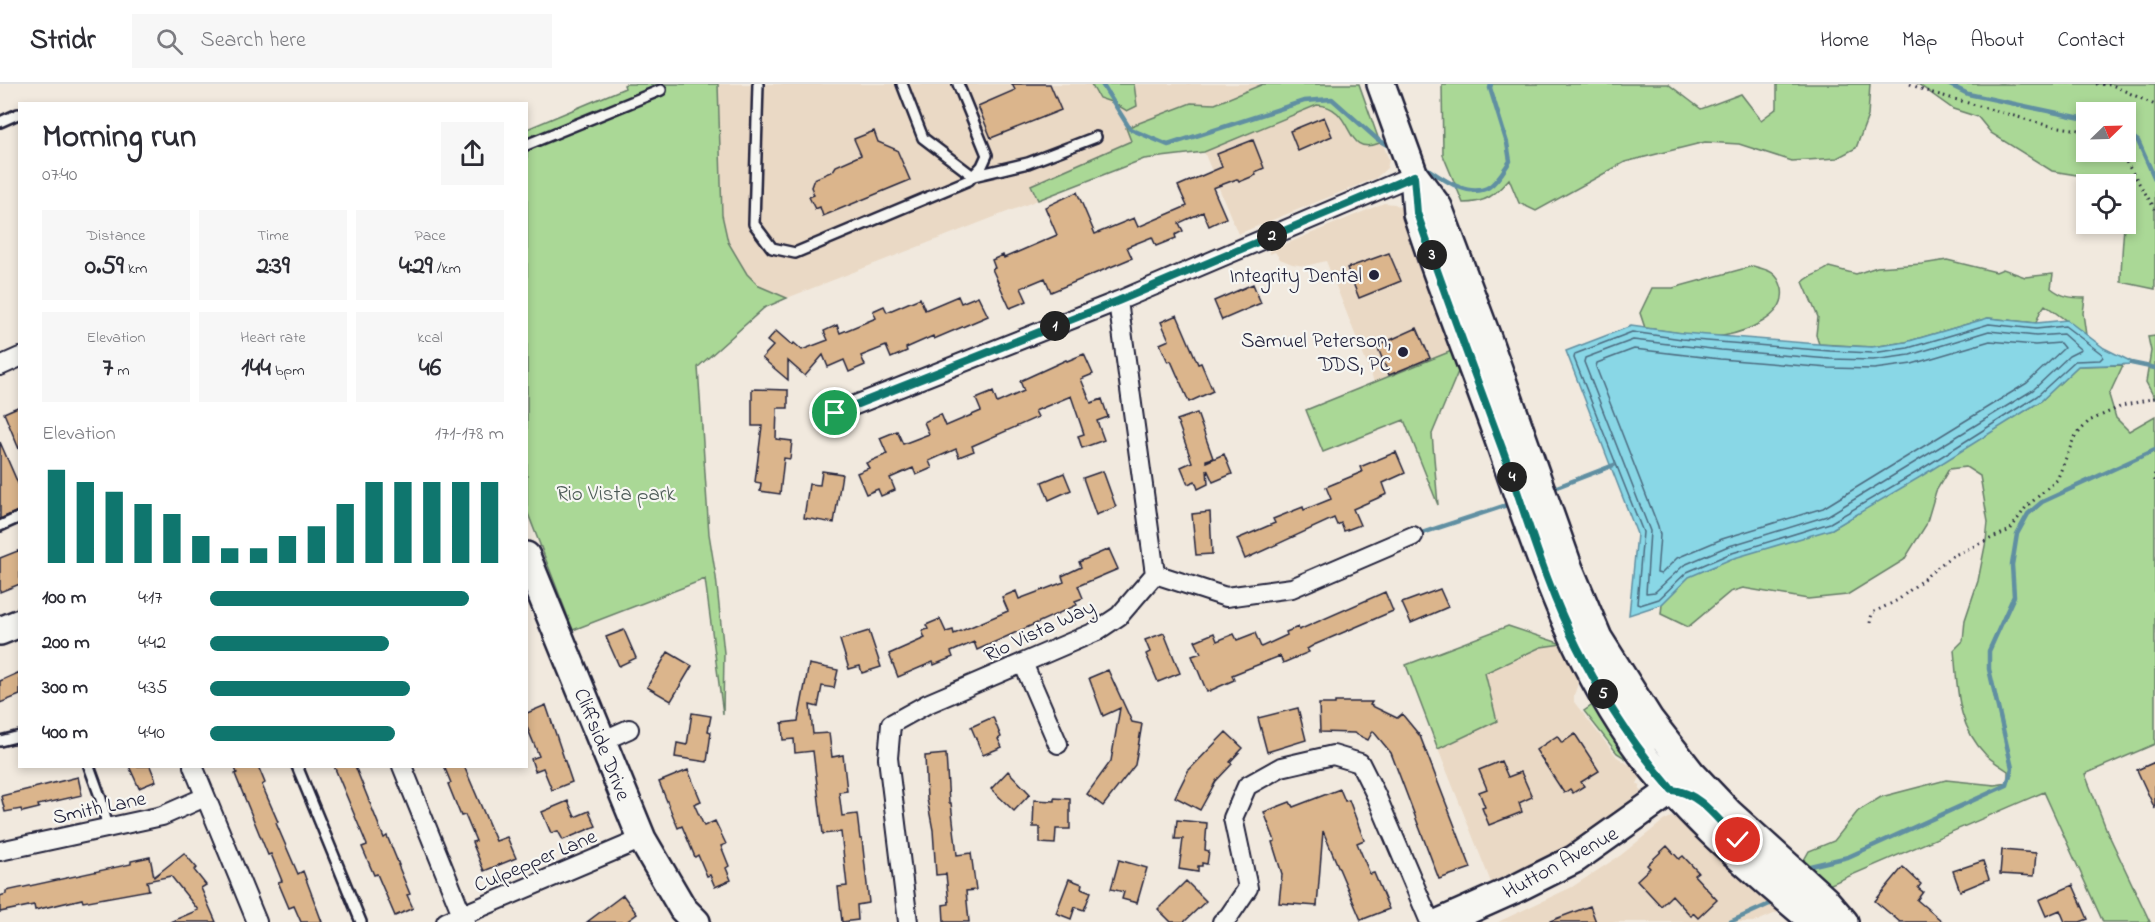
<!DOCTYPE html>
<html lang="en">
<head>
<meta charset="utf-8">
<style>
	body { margin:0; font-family:"Indie Flower",sans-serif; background:#f7f7f7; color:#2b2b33; height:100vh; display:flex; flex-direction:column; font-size:22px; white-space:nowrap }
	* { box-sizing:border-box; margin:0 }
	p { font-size:20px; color:#7c7c81 }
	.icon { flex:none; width:33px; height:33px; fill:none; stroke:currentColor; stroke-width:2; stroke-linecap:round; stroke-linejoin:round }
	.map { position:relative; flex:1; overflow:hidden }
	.details { position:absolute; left:18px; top:18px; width:510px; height:666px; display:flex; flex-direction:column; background:#fff; border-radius:0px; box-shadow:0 3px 9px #0003 }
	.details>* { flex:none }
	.needle { width:39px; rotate:67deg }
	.controls { position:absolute; left:2076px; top:18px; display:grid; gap:12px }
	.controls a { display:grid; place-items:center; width:60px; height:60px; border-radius:0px; background:#fff; box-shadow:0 3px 9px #0003; font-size:30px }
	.pin { position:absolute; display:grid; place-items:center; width:51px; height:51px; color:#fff; margin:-26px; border:3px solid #fff; border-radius:50%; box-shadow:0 2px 6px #0007 }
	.km { position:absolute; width:30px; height:30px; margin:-15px; border-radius:50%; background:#222; color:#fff; font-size:16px; line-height:30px; text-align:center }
	.round { display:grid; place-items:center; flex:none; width:63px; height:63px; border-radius:0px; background:#f7f7f7 }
	.head { display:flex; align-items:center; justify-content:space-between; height:102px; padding:0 24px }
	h1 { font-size:33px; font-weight:700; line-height:45px }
	.stats { display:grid; grid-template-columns:repeat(3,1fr); gap:9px; height:102px; padding:6px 24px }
	.stats div { display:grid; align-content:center; border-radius:0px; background:#f7f7f7; text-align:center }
	.stats b { font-size:26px; font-weight:700 }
	.stats small { font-size:16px; font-weight:400 }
	.stats p { font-size:16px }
	.chart { height:168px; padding:12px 24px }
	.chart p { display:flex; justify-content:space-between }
	.chart svg { width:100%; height:108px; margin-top:6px; stroke:#0f766e; stroke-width:6 }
	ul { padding:0 24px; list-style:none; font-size:20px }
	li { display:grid; grid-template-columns:96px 72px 1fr; align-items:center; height:45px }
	li i { height:15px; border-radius:8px; background:#0f766e }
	header { display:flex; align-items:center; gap:36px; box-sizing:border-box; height:84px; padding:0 30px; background:#fff; border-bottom:2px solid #e1e1e2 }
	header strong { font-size:28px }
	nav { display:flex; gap:33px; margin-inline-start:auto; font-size:21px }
	.search { width:420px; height:54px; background:#f7f7f7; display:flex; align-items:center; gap:15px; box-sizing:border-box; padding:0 21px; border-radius:0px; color:#7c7c81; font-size:22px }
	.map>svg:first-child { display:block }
	.built { fill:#ead9c5 }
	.green { fill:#aad896; stroke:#667d68; stroke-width:1.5; fill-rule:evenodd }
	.water { fill:#89d7e6; stroke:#608fa2; stroke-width:1.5 }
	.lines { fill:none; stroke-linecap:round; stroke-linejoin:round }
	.shore { stroke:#4b6a7f; stroke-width:1.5 }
	.stream { stroke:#608fa2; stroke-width:4.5 }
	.building { fill:#dbb58c; stroke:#22223b; stroke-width:1.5 }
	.lane-casing { stroke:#22223b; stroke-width:14 }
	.street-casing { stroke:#22223b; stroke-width:22 }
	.secondary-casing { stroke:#22223b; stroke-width:32 }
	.path { stroke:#22223b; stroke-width:3; stroke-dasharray:1.5 4.5; stroke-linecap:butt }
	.lane { stroke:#f6f6f2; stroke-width:9 }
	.street { stroke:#f6f6f2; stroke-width:18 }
	.secondary { stroke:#f6f6f2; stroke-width:27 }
	.route-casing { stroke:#fff; stroke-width:12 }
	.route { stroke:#0f766e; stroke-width:8 }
	.poi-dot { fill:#22223b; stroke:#f6f6f2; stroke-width:2 }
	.labels { text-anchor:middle; stroke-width:4.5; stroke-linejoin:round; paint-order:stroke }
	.poi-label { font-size:21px; fill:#22223b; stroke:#f6f6f2; text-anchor:end }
	.park-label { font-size:21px; fill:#4b5956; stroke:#f6f6f2 }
	.street-label { font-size:21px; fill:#22223b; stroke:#f6f6f2 }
</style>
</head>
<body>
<header>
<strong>Stridr</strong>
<div class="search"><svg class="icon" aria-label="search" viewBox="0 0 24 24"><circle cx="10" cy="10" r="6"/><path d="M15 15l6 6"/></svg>Search here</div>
<nav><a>Home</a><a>Map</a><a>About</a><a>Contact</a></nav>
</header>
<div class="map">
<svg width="2155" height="838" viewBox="0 0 2155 838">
	<rect width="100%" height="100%" fill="#f1e9de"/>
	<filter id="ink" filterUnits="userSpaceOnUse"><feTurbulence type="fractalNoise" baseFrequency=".0167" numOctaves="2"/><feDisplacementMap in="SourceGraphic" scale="12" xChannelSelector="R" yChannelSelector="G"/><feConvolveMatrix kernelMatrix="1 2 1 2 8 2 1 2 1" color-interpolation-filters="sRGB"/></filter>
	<g filter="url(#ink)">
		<path class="built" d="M718 0H1091L1099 14 1114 19 1127 27 1137 22 1134 0H1263L1215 20 1191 19 1126 44 1131 57 1031 101 1038 116 787 214 759 202 747 190 728 158 722 131Z
			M1317 21H1328L1340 30 1354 57 1370 63 1382 58 1389 76 1387 84 1376 94 1238 150 1204 68Z
			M1384 119 1395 120 1403 125 1454 266 1374 298 1326 177 1305 182 1292 180 1280 175 1275 168 1270 170 1269 167Z
			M1562 560 1580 594 1574 611V618L1617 673 1640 688 1642 694 1639 695 1637 700 1641 701 1639 705 1642 707 1575 758 1533 783 1492 801 1438 665 1497 637 1485 589 1541 563Z
			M1671 733 1681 735 1783 826 1755 838H1498L1572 803 1621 771 1663 737Z"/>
		<path class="green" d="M626 0H718L722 131 728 158 747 190 759 202 787 214 764 224 698 283 709 450 716 493 724 569 723 630 705 495 573 546 527 427V45L625 4 624 1Z
			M1091 0H1134L1137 22 1127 27 1114 19 1099 14Z
			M1263 0H1359L1380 59C1341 74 1357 23 1317 21L1204 68 1144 75 1038 116 1031 101 1131 57 1126 44 1191 19 1215 20Z
			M1442 0H1668L1701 25 1741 10 1761 36 1777 24V0H1870L1868 32 1856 64 1837 74 1792 77 1739 60 1705 58 1625 78 1536 127 1519 119 1509 95C1495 111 1486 119 1463 119L1443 71Z
			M1918 0H2155V205L2121 198C2121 164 2126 134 2126 100H2102L2095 94 2052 87 1991 49 1978 33 1953 25ZM2086 28H2126V68H2086Z
			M1947 176 1996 188 2003 185 2025 193 2053 190 2051 204C2062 213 2072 214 2085 214L2083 229 2086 251 2045 221 2040 228 2036 239 1988 234 1906 258 1872 263 1819 260 1816 251 1818 233 1803 198C1811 190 1820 190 1829 183L1856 190 1877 183 1922 180Z
			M1753 182C1769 186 1778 188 1782 205 1787 233 1745 248 1723 252 1706 255 1664 246 1645 244L1640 229 1652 204H1673Z
			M2155 252V315L2146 298 2151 267 2148 253Z
			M1454 266 1460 283 1432 350 1438 421 1404 336 1323 368 1306 326Z
			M2123 281 2109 311 2116 334 2129 347 2155 332V660L2085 690 2107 747 2150 838H2103L2044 708 1822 804 1799 785 1809 767 1834 757 1858 727 1881 713 1946 696 1995 701 2008 699V687C2001 682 1992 677 1986 671 1956 640 1958 606 1954 566L1963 557 1965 536 1978 497 1986 457 1988 438 1980 392 1966 383 1949 385 1936 407 1926 441 1904 476 1847 511 1808 515 1743 504 1730 508 1688 543 1661 530 1662 520 1686 477 1832 445 2041 317 2078 282Z
			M1508 542 1562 560 1541 563 1485 589 1497 637 1438 665 1406 581Z
			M1597 618 1633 679 1617 669 1584 627Z"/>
		<path class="water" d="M1988 234 2036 239 2067 236 2104 264 2136 280 2078 282 2041 317 1920 393 1832 445 1731 475 1689 493 1662 520 1629 531 1637 450 1566 267 1631 242 1683 249 1831 261 1872 263 1906 258Z"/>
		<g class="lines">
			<path class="shore" d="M1989 240 2036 245 2065 242 2102 270 2103 273 2100 276 2075 277 2037 312 1917 388 1830 439 1729 470 1687 488 1659 515 1640 521 1637 520 1643 448 1574 274 1575 270 1632 248 1682 255 1830 267 1872 269 1908 264Z
				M1989 247 2036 252 2063 250 2081 266 2069 272 2033 306 1827 432 1726 463 1684 481 1655 508 1646 509 1650 447 1584 278 1585 274 1633 256 1721 266 1830 275 1873 276 1910 271Z
				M1990 257 2035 261 2060 259 2064 264 2027 299 1823 424 1722 455 1677 474 1661 490 1657 489 1660 451 1658 442 1596 283 1597 279 1634 265 1720 275 1829 284 1874 285 1912 280Z"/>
			<path class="stream" d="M1102 0 1130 45 1168 61 1304 17 1332 15 1377 55 1392 64
				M1948 0 1968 10 2086 35
				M2126 48 2138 57 2155 95
				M1420 80C1438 91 1467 116 1489 103 1498 97 1504 86 1510 77L1507 59 1490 4 1491 0
				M2131 279 2155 284
				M1549 406 1614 381
				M1416 451 1513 419
				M1805 787 1810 782 1848 773 2007 701 2012 684 1989 585V567L2014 512 2012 481 2017 450 2028 430 2042 418 2155 366
				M1730 838 1776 817"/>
		</g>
		<path class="building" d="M1012 0H1050L1061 26 991 54 978 22 1015 6Z
			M1324 33 1332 52 1298 67 1290 47Z
			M874 47 878 58 897 66 910 96 823 132 820 123 815 125 809 113 814 111 811 103 814 95 833 87 836 82 861 71 854 55Z
			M1253 56 1264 84 1255 88 1256 91 1239 98 1237 95 1213 104 1226 134 1209 142 1203 128 1179 139 1183 147 1175 151 1176 154 1156 162 1152 153 1127 163 1132 174 1051 208 1045 194 1021 204 1027 217 1010 224 992 185 995 184 992 176 1003 171 1004 174 1057 151 1045 123 1077 108 1095 150 1134 134 1138 143 1187 122 1178 102 1222 83 1217 70Z
			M1389 169 1401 197 1359 214 1347 184Z
			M1253 200 1261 219 1222 236 1214 217Z
			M958 212 961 219 978 212 988 232 934 255 933 252 906 264 907 267 891 274 886 262 861 272 865 281 849 288 844 276 828 283 823 271 805 292 788 277V296L762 274 773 262 767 257 776 247 792 261 794 259 802 266 828 256 824 247 837 241 840 249 876 234 873 227 884 222 887 228 920 214 925 226Z
			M1177 231 1198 280 1201 279 1213 307 1189 318 1171 277 1168 278 1160 260 1169 256 1161 238Z
			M1417 244 1430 274 1389 291 1377 262Z
			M1084 270 1093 290 1081 295 1091 319 1102 315 1108 333 1097 337 1104 356 1082 364 1078 352 1084 350 1071 312 1035 327 1038 333 972 362 974 367 959 373 956 365 929 377 932 384 916 391 913 384 890 394 895 406 881 412 878 405 866 410 857 389 869 384 866 379 887 370 880 354 897 347 903 360 929 350 924 338 941 330 946 342 981 327 976 315 993 308 997 319 1024 307 1020 297 1066 276 1067 277Z
			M752 305 788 306V324H777L776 355 792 357 790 375 784 374 780 410 760 407 761 399 755 398 762 342H752Z
			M20 322V365H19L4 329Z
			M1197 329 1213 374 1206 376V378L1224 370 1232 390 1213 398 1207 385 1208 400 1198 405 1195 397 1188 400 1181 383 1192 378 1177 336Z
			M0 358 20 404V426L0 435Z
			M1396 368 1405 389 1383 399 1387 410 1353 425 1360 441 1344 447 1341 439 1337 441 1334 434 1245 475 1237 455 1275 439 1273 435 1303 423 1304 426 1331 415 1326 403 1362 388 1360 383Z
			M822 387 842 390 834 439 804 434 809 400 820 401Z
			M1103 387 1116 423 1096 431 1083 394Z
			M1064 389 1071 406 1049 416 1042 398Z
			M1210 428 1212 470 1196 471 1192 430Z
			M1109 465 1118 485 1078 502 1083 514 1075 517 1077 521 977 566 974 558 951 568 953 573 934 581 933 578 898 593 889 570 925 554 922 547 928 545 926 541 940 535 946 548 953 546 954 550 1008 527 1002 513 1016 507 1019 515 1064 498 1062 492 1081 483 1079 478Z
			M20 466V500L0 508V474Z
			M1440 505 1448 523 1411 539 1402 519Z
			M1385 508 1393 527 1314 561 1307 565 1309 568 1283 579 1280 572 1232 591 1234 596 1207 608 1192 572 1201 569 1195 557 1214 549 1217 557 1234 550 1237 556 1255 549 1261 563 1287 551 1286 548 1298 543 1299 546Z
			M624 546 636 574 619 582 606 553Z
			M869 547 881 583 862 589 860 582 849 585 840 556Z
			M1164 549 1180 589 1158 598 1146 570 1150 568 1145 556Z
			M668 568 692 582 671 617 647 603Z
			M809 580 838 586 834 604 822 602 818 623 810 621 813 650 829 649 832 673 843 671 847 707 839 708 842 732 857 730 860 755H862L869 819 857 821 858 836 842 838 838 803 847 802 841 748 823 750 813 667 795 669 794 655 783 656 782 639 798 637Z
			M1108 586 1132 638 1142 640 1135 681 1103 722 1087 710 1111 677 1120 624 1103 632 1089 594Z
			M20 588V611L0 619V597Z
			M1335 618H1372L1370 621 1397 634 1402 630 1420 652 1471 784 1439 795 1391 669 1373 647 1368 656 1354 649 1320 648 1319 620H1335Z
			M546 621 572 698 552 706 543 684 535 687 531 675 539 672 527 643V629Z
			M1298 624 1306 656 1267 668 1258 634Z
			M692 629 711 632 708 647 711 648 707 678 675 673 677 659 687 661Z
			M993 633 1001 653 998 655 1002 663 983 671 971 643Z
			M1226 648 1243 664 1230 678 1232 680 1216 697 1200 726 1175 713 1188 687Z
			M1575 650 1599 687 1581 698 1584 702 1573 709 1570 705 1564 709 1536 666 1557 652 1562 659Z
			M946 670 949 719H951L957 771 971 769 976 806 966 807 969 838H944L943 821 949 820 946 790 936 791 933 746 927 715 925 672Z
			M1501 677 1508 693 1521 688 1532 713 1519 719 1522 728 1489 741 1482 724 1485 723 1479 708 1487 705 1479 686Z
			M2155 678V725L2137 686Z
			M129 682H150L156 697 139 704Z
			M234 682H258L265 699 262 701 278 738 276 739 298 790 303 787 322 838H301L294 822 289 824 278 798 282 797 271 770 268 771 261 754 235 690 237 689Z
			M334 682H355L384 754 387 752 399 781H398L410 810 407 811 413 824 395 832 377 790 374 791 362 763 367 761Z
			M444 682H464L496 757 507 753 516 774 484 787 472 758 476 757 465 731 461 732 448 700 451 699Z
			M688 686 701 717 694 720 704 742 715 737 726 760 721 762 729 782 726 784 731 796 715 803 710 791 707 792 698 771 695 773 682 742 678 744 659 698Z
			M1008 687 1030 710 1014 727 991 705Z
			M78 693 82 711 38 721 39 724 22 728 21 725 5 728 1 712Z
			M1340 705 1345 717 1349 716 1364 756 1357 759 1370 790 1374 789 1389 825 1361 836 1323 747 1317 822 1279 819 1282 790 1272 758 1275 757 1264 728 1290 718 1293 723Z
			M1054 714 1070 715V745H1056L1055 760 1040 759V743H1033L1034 716 1054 717Z
			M568 717 575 733 589 727 596 742 563 756 558 747 551 749 542 728Z
			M1177 736 1207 739 1205 766 1209 767 1207 780 1202 779V782H1198V788L1179 785 1183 755H1175Z
			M1667 762 1679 775 1683 772 1698 788 1694 791 1717 816 1698 834 1693 829 1691 832 1672 811 1661 822 1637 796 1650 784 1647 781Z
			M2002 766 2036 769 2034 792 2000 790Z
			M184 769 197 784 194 786 206 801 201 804 216 838H170L198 826 171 792 147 797 149 806 83 818 82 815 35 826 34 821 0 828V812L6 810V807L131 780V777L150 773 154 793Z
			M1119 776 1147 784 1137 819 1122 815 1124 808 1111 805Z
			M1983 777 1989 795 1960 807 1953 787Z
			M1903 783 1921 800 1918 804 1923 808 1917 816 1943 838H1900L1875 817Z
			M1069 795 1082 800 1081 804 1091 808 1084 826 1075 823 1071 835 1056 829Z
			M1186 797 1206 817 1184 838H1171L1158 825Z
			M2073 801 2088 835 2080 838H2065L2060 826 2046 832 2039 816Z
			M623 811 637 830 626 838H587Z
			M1590 822 1596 838H1550V837Z"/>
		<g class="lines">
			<g class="lane-casing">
				<path id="lane" d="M758 0 754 140 772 164 795 169 969 96 982 82 987 71 958 0
					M902 0 923 54 973 92 1028 79 1096 53
					M0 38 18 30
					M526 61 661 6
					M0 442 20 433
					M0 657 20 652
					M89 682 101 715 108 745
					M297 682 361 838"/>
			</g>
			<g class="street-casing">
				<path id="street" d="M0 282 20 273
					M835 329 1118 217 1414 91
					M1155 490 1226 513 1292 504 1413 452
					M1023 579 1058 660
					M602 657 629 645
					M193 682 257 838
					M402 682 465 838
					M0 767 162 732 205 713
					M446 838 642 755
					M908 838 888 674 891 640 927 620 1095 548 1119 532 1155 490 1118 217
					M1222 838 1229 832 1248 804 1233 734 1247 702 1281 683 1333 671 1360 679 1376 711 1430 838"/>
			</g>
			<g class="secondary-casing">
				<path id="secondary" d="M1381 0 1414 91 1417 130 1432 174C1455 239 1481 304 1504 370 1538 469 1571 568 1631 655 1681 727 1748 782 1814 838
					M1414 91 1438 123 1486 251 1569 485 1598 554 1649 635 1691 689 1729 729 1825 816 1844 838
					M526 472 642 755 683 825 696 838
					M0 547 20 539
					M1441 838 1513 806 1575 775 1672 706"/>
			</g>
			<path class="path" d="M1910 0 1926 7 2046 41 2086 47
				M2096 0 2112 1 2155 21
				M2120 68 2155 125
				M2155 390 2153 394 2155 399
				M1870 539 1872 529 1898 516 1950 473 2010 446 2026 423 2057 396 2074 354 2089 337 2122 322 2155 314"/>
			<use href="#lane" class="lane"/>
			<use href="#street" class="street"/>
			<use href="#secondary" class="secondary"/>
		</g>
	</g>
	<g class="lines" filter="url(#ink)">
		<g class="route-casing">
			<path id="route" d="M835 329 1118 217 1414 92 1417 129C1444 208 1473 286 1502 364 1526 430 1545 500 1577 563 1603 615 1634 662 1672 706 1700 708 1719 738 1738 756"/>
		</g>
		<use href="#route" class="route"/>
	</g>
	<g class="poi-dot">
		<circle cx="1374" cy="191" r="6"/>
		<circle cx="1403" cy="268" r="6"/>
	</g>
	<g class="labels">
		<g class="poi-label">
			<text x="1362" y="198">Integrity Dental</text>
			<text x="1391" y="263">Samuel Peterson,<tspan x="1391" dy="24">DDS, PC</tspan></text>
		</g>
		<g class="park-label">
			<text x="616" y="416">Rio Vista park</text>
		</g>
		<g class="street-label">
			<text transform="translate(1039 546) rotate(-25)" y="7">Rio Vista Way</text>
			<text transform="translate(603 660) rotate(68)" y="7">Cliffside Drive</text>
			<text transform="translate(99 723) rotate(-12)" y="7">Smith Lane</text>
			<text transform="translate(535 776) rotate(-23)" y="7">Culpepper Lane</text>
			<text transform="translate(1560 778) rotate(-29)" y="7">Hutton Avenue</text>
		</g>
	</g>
</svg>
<div class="controls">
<a><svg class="needle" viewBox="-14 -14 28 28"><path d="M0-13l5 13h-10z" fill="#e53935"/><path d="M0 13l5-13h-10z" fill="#7c7c81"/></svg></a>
<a><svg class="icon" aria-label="locate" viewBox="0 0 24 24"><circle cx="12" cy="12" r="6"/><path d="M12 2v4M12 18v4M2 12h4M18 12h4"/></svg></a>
</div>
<div class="pin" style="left:835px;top:329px;background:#1e9e55"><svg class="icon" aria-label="arrive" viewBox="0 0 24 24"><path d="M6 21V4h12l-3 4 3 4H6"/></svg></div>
<div class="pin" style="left:1738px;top:756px;background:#d93025"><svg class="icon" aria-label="check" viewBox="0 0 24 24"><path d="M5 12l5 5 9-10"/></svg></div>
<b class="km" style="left:1055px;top:242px">1</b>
<b class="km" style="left:1272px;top:152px">2</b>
<b class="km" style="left:1432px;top:171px">3</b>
<b class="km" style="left:1512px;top:393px">4</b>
<b class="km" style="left:1603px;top:610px">5</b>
<section class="details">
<div class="head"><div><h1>Morning run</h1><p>07:40</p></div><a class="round"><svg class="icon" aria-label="share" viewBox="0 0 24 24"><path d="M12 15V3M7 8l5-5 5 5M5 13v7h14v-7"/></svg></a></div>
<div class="stats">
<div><p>Distance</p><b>0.59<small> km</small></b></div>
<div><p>Time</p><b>2:39</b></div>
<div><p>Pace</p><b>4:29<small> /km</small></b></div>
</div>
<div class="stats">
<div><p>Elevation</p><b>7<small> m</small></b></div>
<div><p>Heart rate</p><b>144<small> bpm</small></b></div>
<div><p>kcal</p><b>46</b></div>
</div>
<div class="chart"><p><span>Elevation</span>171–178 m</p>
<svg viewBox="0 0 160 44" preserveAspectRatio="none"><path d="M5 44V6M15 44V11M25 44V15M35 44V20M45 44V24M55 44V33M65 44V38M75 44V38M85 44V33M95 44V29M105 44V20M115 44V11M125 44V11M135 44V11M145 44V11M155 44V11"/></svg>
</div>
<ul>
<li><b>100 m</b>4:17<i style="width:88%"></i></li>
<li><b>200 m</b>4:42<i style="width:61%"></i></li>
<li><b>300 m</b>4:35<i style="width:68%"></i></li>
<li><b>400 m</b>4:40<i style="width:63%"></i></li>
</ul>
</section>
</div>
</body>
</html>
